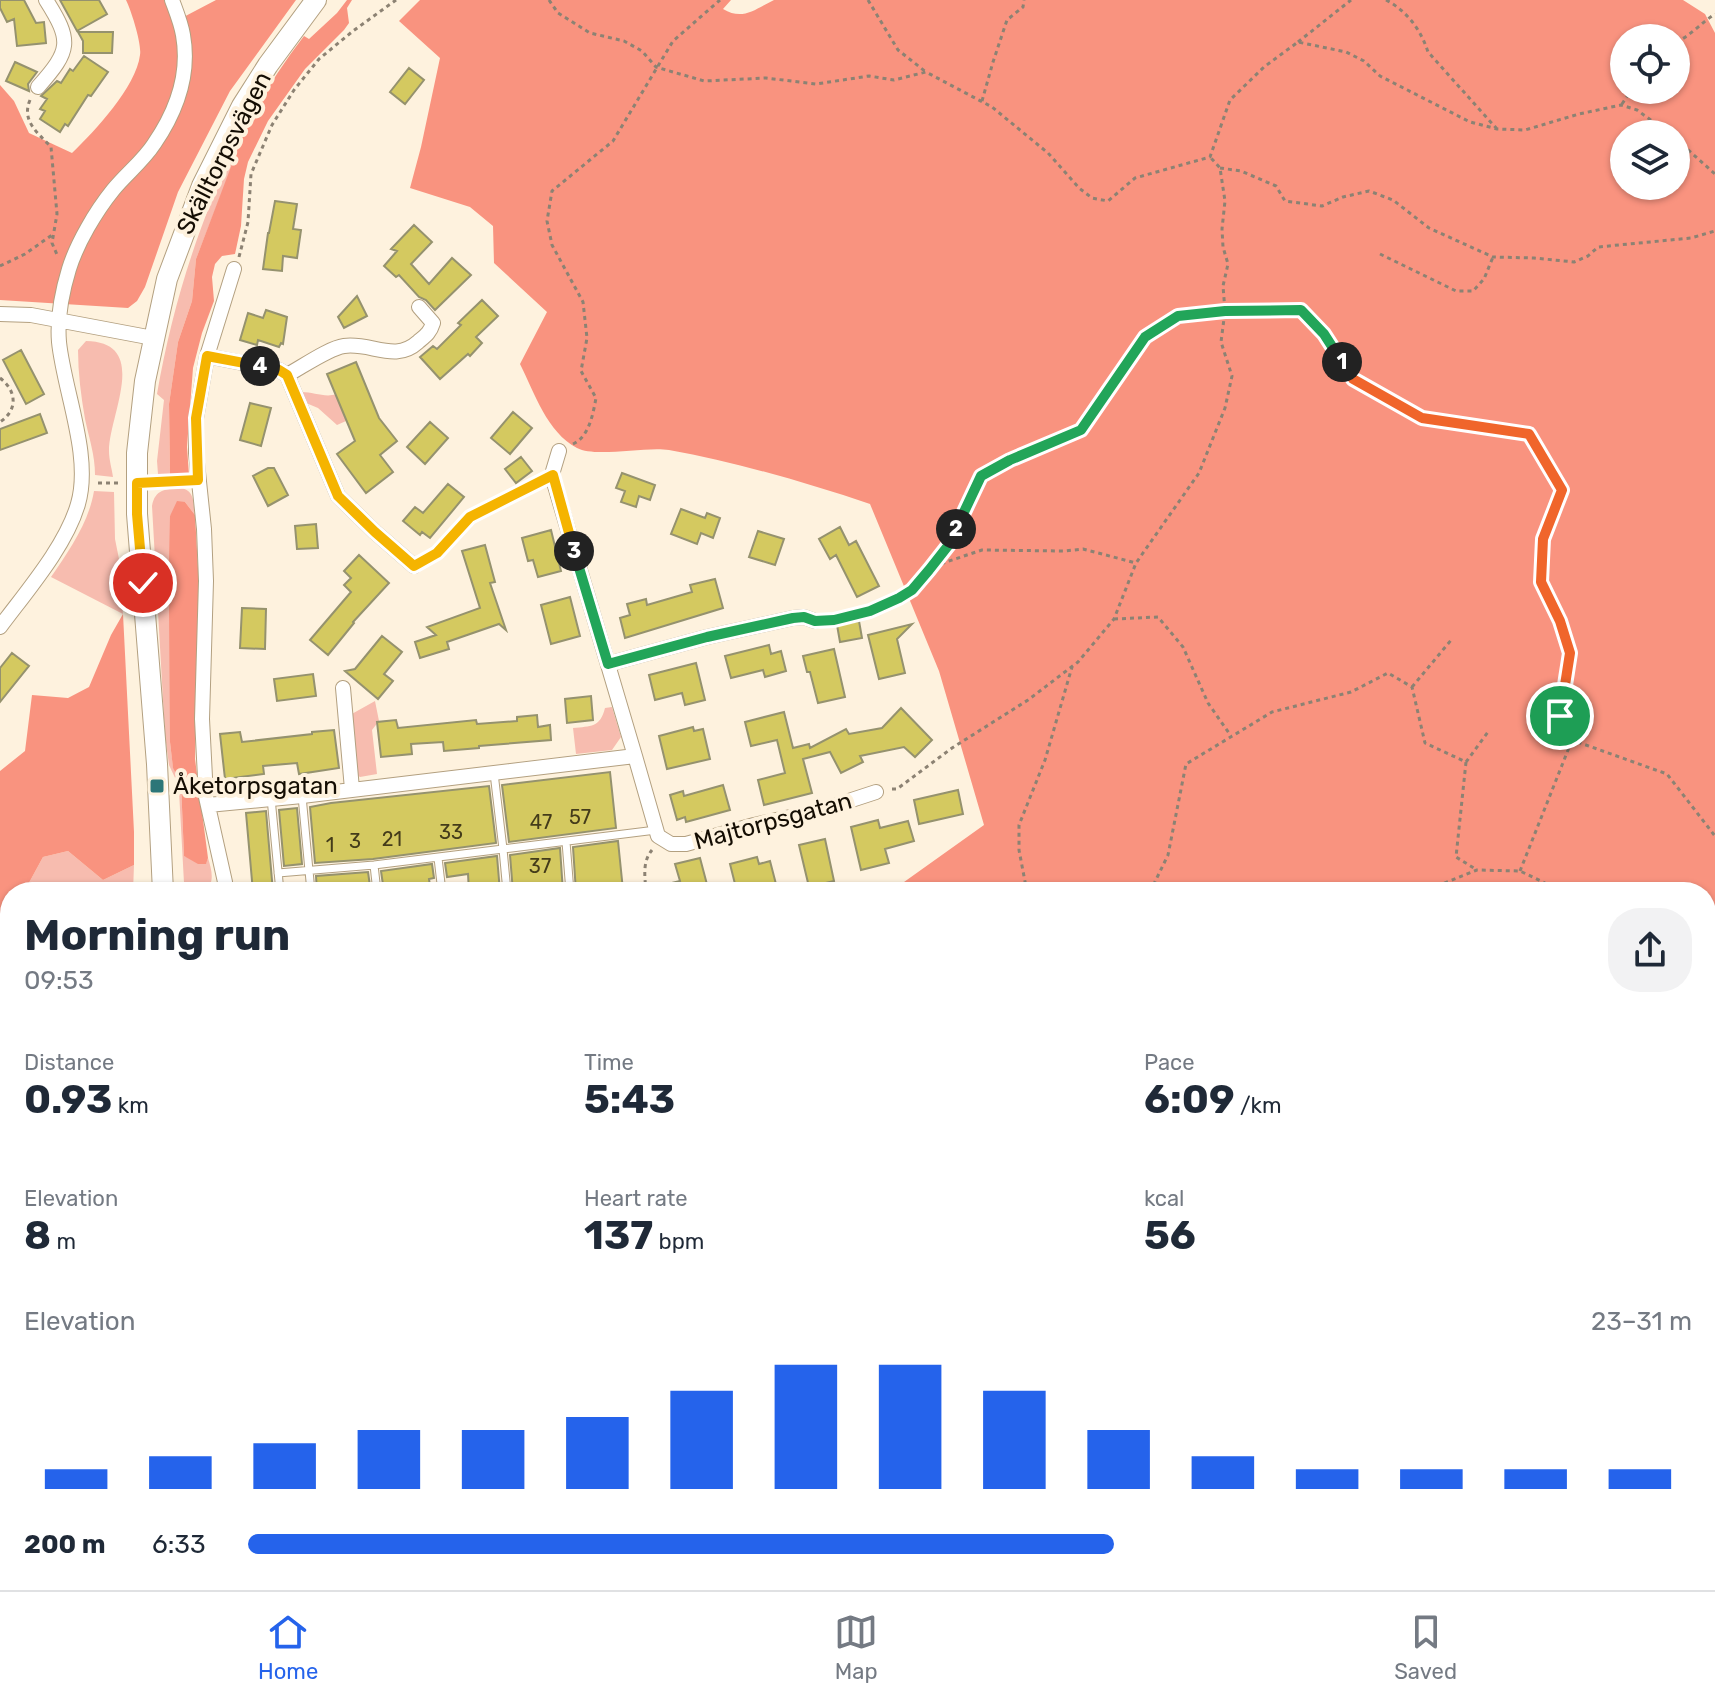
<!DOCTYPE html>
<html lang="en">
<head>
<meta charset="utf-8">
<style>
	body { margin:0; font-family:Rubik,sans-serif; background:#f2f2f3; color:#1f2937; height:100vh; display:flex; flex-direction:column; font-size:30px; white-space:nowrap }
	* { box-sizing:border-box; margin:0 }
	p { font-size:26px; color:#747a83 }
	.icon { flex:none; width:44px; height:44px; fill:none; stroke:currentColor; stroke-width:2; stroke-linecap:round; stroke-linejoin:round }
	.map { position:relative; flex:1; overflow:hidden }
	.details { position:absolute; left:0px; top:882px; width:1716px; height:708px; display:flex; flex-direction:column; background:#fff; border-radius:32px 32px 0 0; box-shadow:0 2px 6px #0004 }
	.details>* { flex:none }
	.buttons { position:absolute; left:1610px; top:24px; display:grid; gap:16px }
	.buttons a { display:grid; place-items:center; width:80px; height:80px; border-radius:50%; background:#fff; box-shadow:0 2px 6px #0004; font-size:40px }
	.pin { position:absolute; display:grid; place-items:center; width:68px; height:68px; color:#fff; margin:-34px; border:4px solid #fff; border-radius:50%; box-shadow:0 2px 8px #0007 }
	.km { position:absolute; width:40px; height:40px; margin:-20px; border-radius:50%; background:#222; color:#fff; font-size:22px; line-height:40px; text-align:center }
	.round { display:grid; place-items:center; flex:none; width:84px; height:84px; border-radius:32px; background:#f2f2f3 }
	.summary { display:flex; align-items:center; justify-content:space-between; height:136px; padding:0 24px }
	h1 { font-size:44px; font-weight:700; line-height:60px }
	.stats { display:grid; grid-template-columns:repeat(3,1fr); gap:12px; height:136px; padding:8px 24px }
	.stats div { display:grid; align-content:center }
	.stats b { font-size:40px; font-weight:700 }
	.stats small { font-size:22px; font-weight:400 }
	.stats p { font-size:22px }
	.chart { height:224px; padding:16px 24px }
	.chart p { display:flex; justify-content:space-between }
	.chart svg { width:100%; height:144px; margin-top:8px; stroke:#2563eb; stroke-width:6 }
	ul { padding:0 24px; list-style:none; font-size:26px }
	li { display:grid; grid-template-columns:128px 96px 1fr; align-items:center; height:60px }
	li i { height:20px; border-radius:10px; background:#2563eb }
	.dock { display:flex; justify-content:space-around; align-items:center; height:112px; border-top:2px solid #e0e1e3; background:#fff; font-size:22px; color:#747a83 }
	.dock a { display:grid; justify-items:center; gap:4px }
	.dock .selected { color:#2563eb }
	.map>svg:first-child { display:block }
	.green { fill:#f7bcaf }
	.forest { fill:#f9937f; fill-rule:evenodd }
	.building { fill:#d4c960; stroke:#95926e; stroke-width:2 }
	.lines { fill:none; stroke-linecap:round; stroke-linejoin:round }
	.lane-casing { stroke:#b3a080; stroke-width:9 }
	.street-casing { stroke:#b3a080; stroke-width:16 }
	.secondary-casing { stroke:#b3a080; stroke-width:22 }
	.path { stroke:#8c8273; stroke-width:3; stroke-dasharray:4 4; stroke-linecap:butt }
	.lane { stroke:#fff; stroke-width:7 }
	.street { stroke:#fff; stroke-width:14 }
	.secondary { stroke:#fff; stroke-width:20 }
	.split-1-casing { stroke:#fff; stroke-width:16 }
	.split-2-casing { stroke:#fff; stroke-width:16 }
	.split-3-casing { stroke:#fff; stroke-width:16 }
	.split-4-casing { stroke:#fff; stroke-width:16 }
	.split-5-casing { stroke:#fff; stroke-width:16 }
	.split-1 { stroke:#f0652b; stroke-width:10 }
	.split-2 { stroke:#22a559; stroke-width:10 }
	.split-3 { stroke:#22a559; stroke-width:10 }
	.split-4 { stroke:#f5b400; stroke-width:10 }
	.split-5 { stroke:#f5b400; stroke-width:10 }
	.poi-dot { fill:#2c7678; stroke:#fef2de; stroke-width:3 }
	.labels { text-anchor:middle; stroke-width:8; stroke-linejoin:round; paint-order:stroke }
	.number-label { font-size:20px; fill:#443c1a }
	.street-label { font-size:24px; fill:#140d03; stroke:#fef2de }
	.poi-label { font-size:24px; fill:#140d03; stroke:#fef2de; text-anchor:start }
</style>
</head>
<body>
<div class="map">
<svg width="1715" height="1590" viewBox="0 0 1715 1590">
	<rect width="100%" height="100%" fill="#fef2de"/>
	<path class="green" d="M235 148 238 151 196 259 192 301 178 342 169 404 170 476 161 477 158 474 157 461 164 400 157 394C172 308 197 227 235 148Z
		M86 341C151 342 109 415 109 451 109 460 112 469 113 477L95 475C95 455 89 438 85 419 81 396 78 373 78 350Z
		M302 392C313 392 326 398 336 394L346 421 337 425 318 408 306 403Z
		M181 488C195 491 193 502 195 515L185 502 170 516V742L173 767 181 783 184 856 206 863 208 858C212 871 215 882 205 892H192L186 889 184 883 179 791 177 782 169 765 165 735 152 506C155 489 166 489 181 488Z
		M94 491 114 492 115 539 120 564V588L123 614 51 577C69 551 89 522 94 491Z
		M375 701 379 721 372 730 377 774 360 777 357 775 350 715Z
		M612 707 621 737 612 750 576 754 573 728C591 726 600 728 605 708Z
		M68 851 103 880 134 865 133 892H24L43 857Z
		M10 917V1278L0 1268V935Z
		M10 1478V1580H33L31 1590H0V1497Z"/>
	<path class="forest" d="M126 0H164L176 21 216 0H296L230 91 178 192 145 287 137 301 128 308 0 300V85L14 101 29 133 72 153C95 131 136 87 140 55 142 44 131 10 126 0Z
		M347 0H352L347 8 349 23 344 30 305 69 268 121 248 162 244 179 241 226 235 254 222 256 215 264 212 277 214 301 202 333 193 368 187 447 189 475 170 476 169 404 178 342 192 301 196 259 237 151 235 148C254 109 277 71 304 36L309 39 337 13Z
		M420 0H731L723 9C743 21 755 9 774 0H1683L1705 14 1715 33V1453L1706 1447V892H890L984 825 939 671 870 504C804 482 736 462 669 450 646 446 596 458 577 448 547 432 535 394 520 364L547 312 494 263 493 226 470 207 410 188 421 147 440 58 399 21ZM1624 38H1676V90H1624ZM1624 134H1676V186H1624Z
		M177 501 185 502 195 515 199 586 195 759 208 858 206 864H198L184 856 181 783 173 768 170 742 169 608 171 581 169 560 170 516Z
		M123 614 134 832V865L103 880 68 851 43 857 24 892H10V917L0 935V771L25 751 32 695 68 698 89 687 111 635Z
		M0 1268 10 1278V1331L0 1351Z
		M610 1580H702L690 1590H604Z
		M1005 1580H1099L1106 1590H1014Z"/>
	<path class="building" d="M0 0H24L36 23 44 22 46 43 17 46 14 19 7 22 0 8Z
		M60 0H99L107 14 77 31Z
		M78 32H113L112 53H83V41Z
		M84 56 108 72 91 96 88 95 68 126 65 124 60 132 40 119 45 111 40 109 47 99 41 96 57 81 61 83 70 69 73 71Z
		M15 62 37 72 28 84 29 91 6 81Z
		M409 68 424 80 405 104 390 92Z
		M275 201 297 204 293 229 301 230 297 258 283 256 282 271 263 269 268 233H269Z
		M414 225 432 242 411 264 429 284 452 258 471 275 435 310 426 300 419 297 399 275 396 277 384 266 397 251 391 249Z
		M357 296 367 316 344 328 338 317Z
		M482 300 498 316 476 337 482 343 470 356 468 354 440 379 420 357 433 346 437 349 461 325 458 323Z
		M266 310 287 317 283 344 281 343 279 347 258 340 257 345 240 340 248 313 263 318Z
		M21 350 44 394 26 404 3 360Z
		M356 362 379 418 397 441 380 455 393 472 366 493 337 454 355 441 327 374Z
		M250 403 271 408 261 446 240 440Z
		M513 412 532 428 510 454 491 438Z
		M40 414 47 433 0 450V429Z
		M430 422 448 438 425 464 407 447Z
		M521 457 532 471 516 483 505 469Z
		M268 468H274L288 495 268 506 253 476Z
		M622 473 655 485 650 500 639 496 636 507 621 502 625 491 616 488Z
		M448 484 464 497 430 538 422 532 420 535 403 521 415 507 423 513Z
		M681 509 705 518 707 513 720 518 713 538 701 533 697 544 671 534Z
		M316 524 318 548 297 549 295 526Z
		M840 527 849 545 856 541 879 586 857 597 836 555 830 559 819 539Z
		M551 530 561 571 538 577 533 560 528 561 522 538Z
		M758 531 784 539 775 565 749 557Z
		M485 545 495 582 490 583 506 630 499 624 447 642 449 649 420 658 415 642 436 635 427 627 480 608 462 551Z
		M359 555 389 583 353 622 354 623 328 655 310 640 351 592 344 585 351 578 344 571Z
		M715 579 723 608 625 638 620 618 630 615 627 604 646 599 647 605 692 592 690 585Z
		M570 597 580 636 551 644 541 605Z
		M242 608 266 609 265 649 240 648Z
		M859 621 862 638 840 642 837 625Z
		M912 624 897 639 905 673 879 679 868 635Z
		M382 636 402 652 384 674 393 681 378 699 345 671 355 669Z
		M769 645 771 654 781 651 786 671 765 677 763 670 731 678 725 656Z
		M834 649 845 697 818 703 810 672H807L803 656Z
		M12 653 29 666 0 702V668Z
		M696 663 705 700 685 705 682 693 655 700 649 675Z
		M313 674 316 696 277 701 274 679Z
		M591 696 593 720 567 723 565 699Z
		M901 708 932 740 915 757 904 747 860 756 863 762 841 773 830 752 803 759 812 793 764 805 758 780 785 773 777 740 751 746 745 722 784 712 793 748 809 744 810 748 846 729 849 734 882 728Z
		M537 715 538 727 550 725 551 740 479 746V748L444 751 443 742 411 744 412 754 381 757 377 722 396 720 398 728 476 720 477 724 517 721V717Z
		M693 727 694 731 703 729 710 759 667 769 659 736Z
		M334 730 339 768 299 774 297 763 263 766 264 774 225 779 220 734 240 732 242 742 312 734V732Z
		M610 772 616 828 509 842 502 785Z
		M723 785 730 810 686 822 685 817 677 820 670 795 683 791 684 796Z
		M489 786 496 843 373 859 315 863 310 807 331 803Z
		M958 790 963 814 919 824 914 800Z
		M297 808 302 864 284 866 279 810Z
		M266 811 273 892H253L246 813Z
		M878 820 880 828 908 821 914 841 885 849 889 863 861 870 851 827Z
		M825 839 834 881 809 887 799 845Z
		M618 841 623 890 576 892 573 847Z
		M560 848 563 892H513L510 855Z
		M497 856 500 892H469L468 874 447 877 445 863Z
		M757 857 759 864 770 861 777 888 759 892H737L730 864Z
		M700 858 709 892H656L655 887 680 881 675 864Z
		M432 864 434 878 429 879 431 892H407L406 883 383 885 381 871Z
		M368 872 370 886 366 887 367 892H341V890L317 892 316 876Z"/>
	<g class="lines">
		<g class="lane-casing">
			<path id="lane" d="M302 796 311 892
				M271 798 280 892
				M566 842 570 892
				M438 858 442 892
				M374 865 377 892
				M278 873 374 865 503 849 494 773
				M507 892 503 849 656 830
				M1182 1580 1187 1590
				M1232 1590 1250 1580"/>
		</g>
		<g class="street-casing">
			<path id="street" d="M38 87C71 50 72 41 46 0
				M0 314 31 315 153 338
				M207 356 279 370 287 375C302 367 329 348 344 346 371 342 395 363 418 342 425 336 430 333 433 323L419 307
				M287 375 338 496 375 532 414 566
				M0 627C26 592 66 546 78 504 92 456 64 391 59 342 57 318 62 292 69 269 77 243 96 211 113 190 126 174 143 161 154 144 176 112 190 74 183 35 181 23 176 11 172 0
				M608 664 707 637 793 618 804 617 815 621
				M343 688 352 789
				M635 756 658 836 671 844H686L754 825 818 811 876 792
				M208 805 302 796 635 756 553 479V471L559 451
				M225 892V882L206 797 202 719 206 581 204 529 196 453V418L207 356 234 269
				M489 1580V1590
				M45 1590 47 1580
				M224 1590 226 1580
				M1601 1590 1602 1580"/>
		</g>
		<g class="secondary-casing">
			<path id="secondary" d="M163 892 157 764 137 514V453L145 381 167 279 202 186 242 106 268 65 316 0
				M0 1377 10 1360"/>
		</g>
		<path class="path" d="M549 0 558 13 590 33 624 41 642 51 656 67 704 81 766 78 816 84 869 76 894 80 926 72 992 107 1048 153 1079 188 1092 198 1108 201 1135 178 1210 157 1230 100 1264 67 1298 42 1346 52 1364 61 1380 76 1470 122 1497 129 1525 130 1579 114 1621 105 1637 110 1670 134
			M868 0 898 50 926 72
			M1386 0C1407 11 1421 30 1428 52L1497 129
			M1298 42 1351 0
			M1676 42C1689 37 1702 22 1715 14
			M30 100C21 121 38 133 51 147L57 214 52 243 58 257
			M982 101 993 62 1007 20 1023 7 1024 0
			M1622 104 1628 95 1636 90
			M1676 139 1715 174
			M1220 168 1241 171 1276 186 1285 201 1322 206 1343 197 1369 191 1393 200 1429 228 1493 257 1534 258 1574 262 1588 256 1598 247 1691 238 1715 231
			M1380 254 1456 291H1473L1484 279 1493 257
			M239 257 248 222 251 174 272 125 294 90 319 59 353 31 396 0
			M0 266 25 254 52 235
			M0 378C17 391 18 410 0 422
			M573 444C589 437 593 414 596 398L581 371 587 338 583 302 552 245 547 221 552 191 613 141 673 41 720 0
			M98 483H119
			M154 483 182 481
			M429 558 437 553 470 517 539 482
			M929 570 951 542 962 512 981 476 1010 460 1081 430 1145 337 1178 316 1225 311 1301 310 1324 334 1353 379 1422 418 1529 434 1562 490 1543 539 1541 582 1560 621 1570 653 1565 685 1557 700 1560 716 1572 740 1667 774 1715 836
			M1114 619 1158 617 1183 647 1208 703 1231 736
			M830 620 870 611 884 606 912 590 929 570 946 562 982 550 1065 551 1083 549 1136 563
			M1412 687 1452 639
			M1466 762 1488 732
			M892 789H897L952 748 1028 700 1078 662 1114 619 1136 563 1199 473 1225 408 1232 376 1221 342 1225 311 1223 286 1228 264 1223 247 1222 229 1225 201 1220 168 1211 158
			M1520 871 1572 740
			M386 886 398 884
			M646 892C645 877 642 862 652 850
			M1027 892 1019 850V825L1045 760 1072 667
			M1150 892 1168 855 1186 764 1272 712 1351 692 1388 673 1412 687 1425 743 1466 762 1456 857 1477 870
			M1422 892 1477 870 1520 871 1545 883 1546 892
			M1706 958 1715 966
			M1706 1219 1715 1221
			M0 1480 10 1463
			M659 1580 665 1590
			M1066 1580 1067 1586 1073 1590
			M735 1590 745 1588 770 1590"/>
		<use href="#lane" class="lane"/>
		<use href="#street" class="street"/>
		<use href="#secondary" class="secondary"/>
	</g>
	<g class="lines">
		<g class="split-1-casing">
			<path id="split-1" d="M1342 362 1353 379 1422 418 1529 434 1562 490 1543 539 1541 582 1560 621 1570 653 1565 685 1557 700 1560 716"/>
		</g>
		<g class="split-2-casing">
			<path id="split-2" d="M956 529 981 476 1010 460 1081 430 1145 337 1178 316 1225 311 1301 310 1324 334 1342 362"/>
		</g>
		<g class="split-3-casing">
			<path id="split-3" d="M574 551 608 664 707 637 793 618 804 617 815 621 834 620 870 611 899 598 912 590 929 570 951 542 956 529"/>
		</g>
		<g class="split-4-casing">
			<path id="split-4" d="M260 366 279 370 287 375 338 496 375 532 414 566 437 553 470 517 553 475 574 551"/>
		</g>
		<g class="split-5-casing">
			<path id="split-5" d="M143 583 137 514V483L198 480 196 418 207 356 260 366"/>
		</g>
		<use href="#split-1" class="split-1"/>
		<use href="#split-2" class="split-2"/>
		<use href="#split-3" class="split-3"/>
		<use href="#split-4" class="split-4"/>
		<use href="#split-5" class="split-5"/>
	</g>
	<rect class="poi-dot" x="149" y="778" width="16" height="16" rx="4"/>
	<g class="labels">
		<g class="number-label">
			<text x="580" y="824">57</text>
			<text x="541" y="829">47</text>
			<text x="451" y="839">33</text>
			<text x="392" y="846">21</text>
			<text x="355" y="848">3</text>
			<text x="330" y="852">1</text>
			<text x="540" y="873">37</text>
		</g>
		<g class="street-label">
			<text transform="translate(224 153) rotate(-63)" y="8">Skälltorpsvägen</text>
			<text transform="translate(773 821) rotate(-15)" y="8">Majtorpsgatan</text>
		</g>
		<g class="poi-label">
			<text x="173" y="794">Åketorpsgatan</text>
		</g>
	</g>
</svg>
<div class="buttons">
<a><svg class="icon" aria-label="locate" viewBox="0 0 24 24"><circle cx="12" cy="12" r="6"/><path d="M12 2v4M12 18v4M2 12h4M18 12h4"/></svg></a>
<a><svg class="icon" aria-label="layers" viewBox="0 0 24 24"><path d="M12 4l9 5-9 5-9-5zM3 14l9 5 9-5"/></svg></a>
</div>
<div class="pin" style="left:1560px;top:716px;background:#1e9e55"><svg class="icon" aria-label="arrive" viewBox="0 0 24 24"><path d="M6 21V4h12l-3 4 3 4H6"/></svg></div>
<div class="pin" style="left:143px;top:583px;background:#d93025"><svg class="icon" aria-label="check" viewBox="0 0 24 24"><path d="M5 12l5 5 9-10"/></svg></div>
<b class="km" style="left:1342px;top:362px">1</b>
<b class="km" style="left:956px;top:529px">2</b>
<b class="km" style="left:574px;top:551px">3</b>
<b class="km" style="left:260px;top:366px">4</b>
<section class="details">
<div class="summary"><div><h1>Morning run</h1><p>09:53</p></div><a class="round"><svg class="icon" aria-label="share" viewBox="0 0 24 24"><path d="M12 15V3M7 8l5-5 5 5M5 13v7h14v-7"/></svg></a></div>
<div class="stats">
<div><p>Distance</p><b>0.93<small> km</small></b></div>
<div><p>Time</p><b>5:43</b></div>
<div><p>Pace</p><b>6:09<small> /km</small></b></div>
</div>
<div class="stats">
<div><p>Elevation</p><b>8<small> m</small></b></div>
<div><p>Heart rate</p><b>137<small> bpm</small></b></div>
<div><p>kcal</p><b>56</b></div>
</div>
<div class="chart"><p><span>Elevation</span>23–31 m</p>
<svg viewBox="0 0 160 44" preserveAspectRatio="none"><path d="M5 44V38M15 44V34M25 44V30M35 44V26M45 44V26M55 44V22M65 44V14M75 44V6M85 44V6M95 44V14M105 44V26M115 44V34M125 44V38M135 44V38M145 44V38M155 44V38"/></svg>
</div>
<ul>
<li><b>200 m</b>6:33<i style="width:60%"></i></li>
</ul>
</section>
</div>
<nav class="dock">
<a class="selected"><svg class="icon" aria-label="home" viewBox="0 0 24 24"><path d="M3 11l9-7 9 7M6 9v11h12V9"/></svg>Home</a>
<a><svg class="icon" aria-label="map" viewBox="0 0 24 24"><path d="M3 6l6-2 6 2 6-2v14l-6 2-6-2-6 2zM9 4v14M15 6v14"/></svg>Map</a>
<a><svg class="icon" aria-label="saved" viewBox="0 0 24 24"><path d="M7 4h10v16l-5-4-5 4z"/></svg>Saved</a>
</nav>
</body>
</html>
